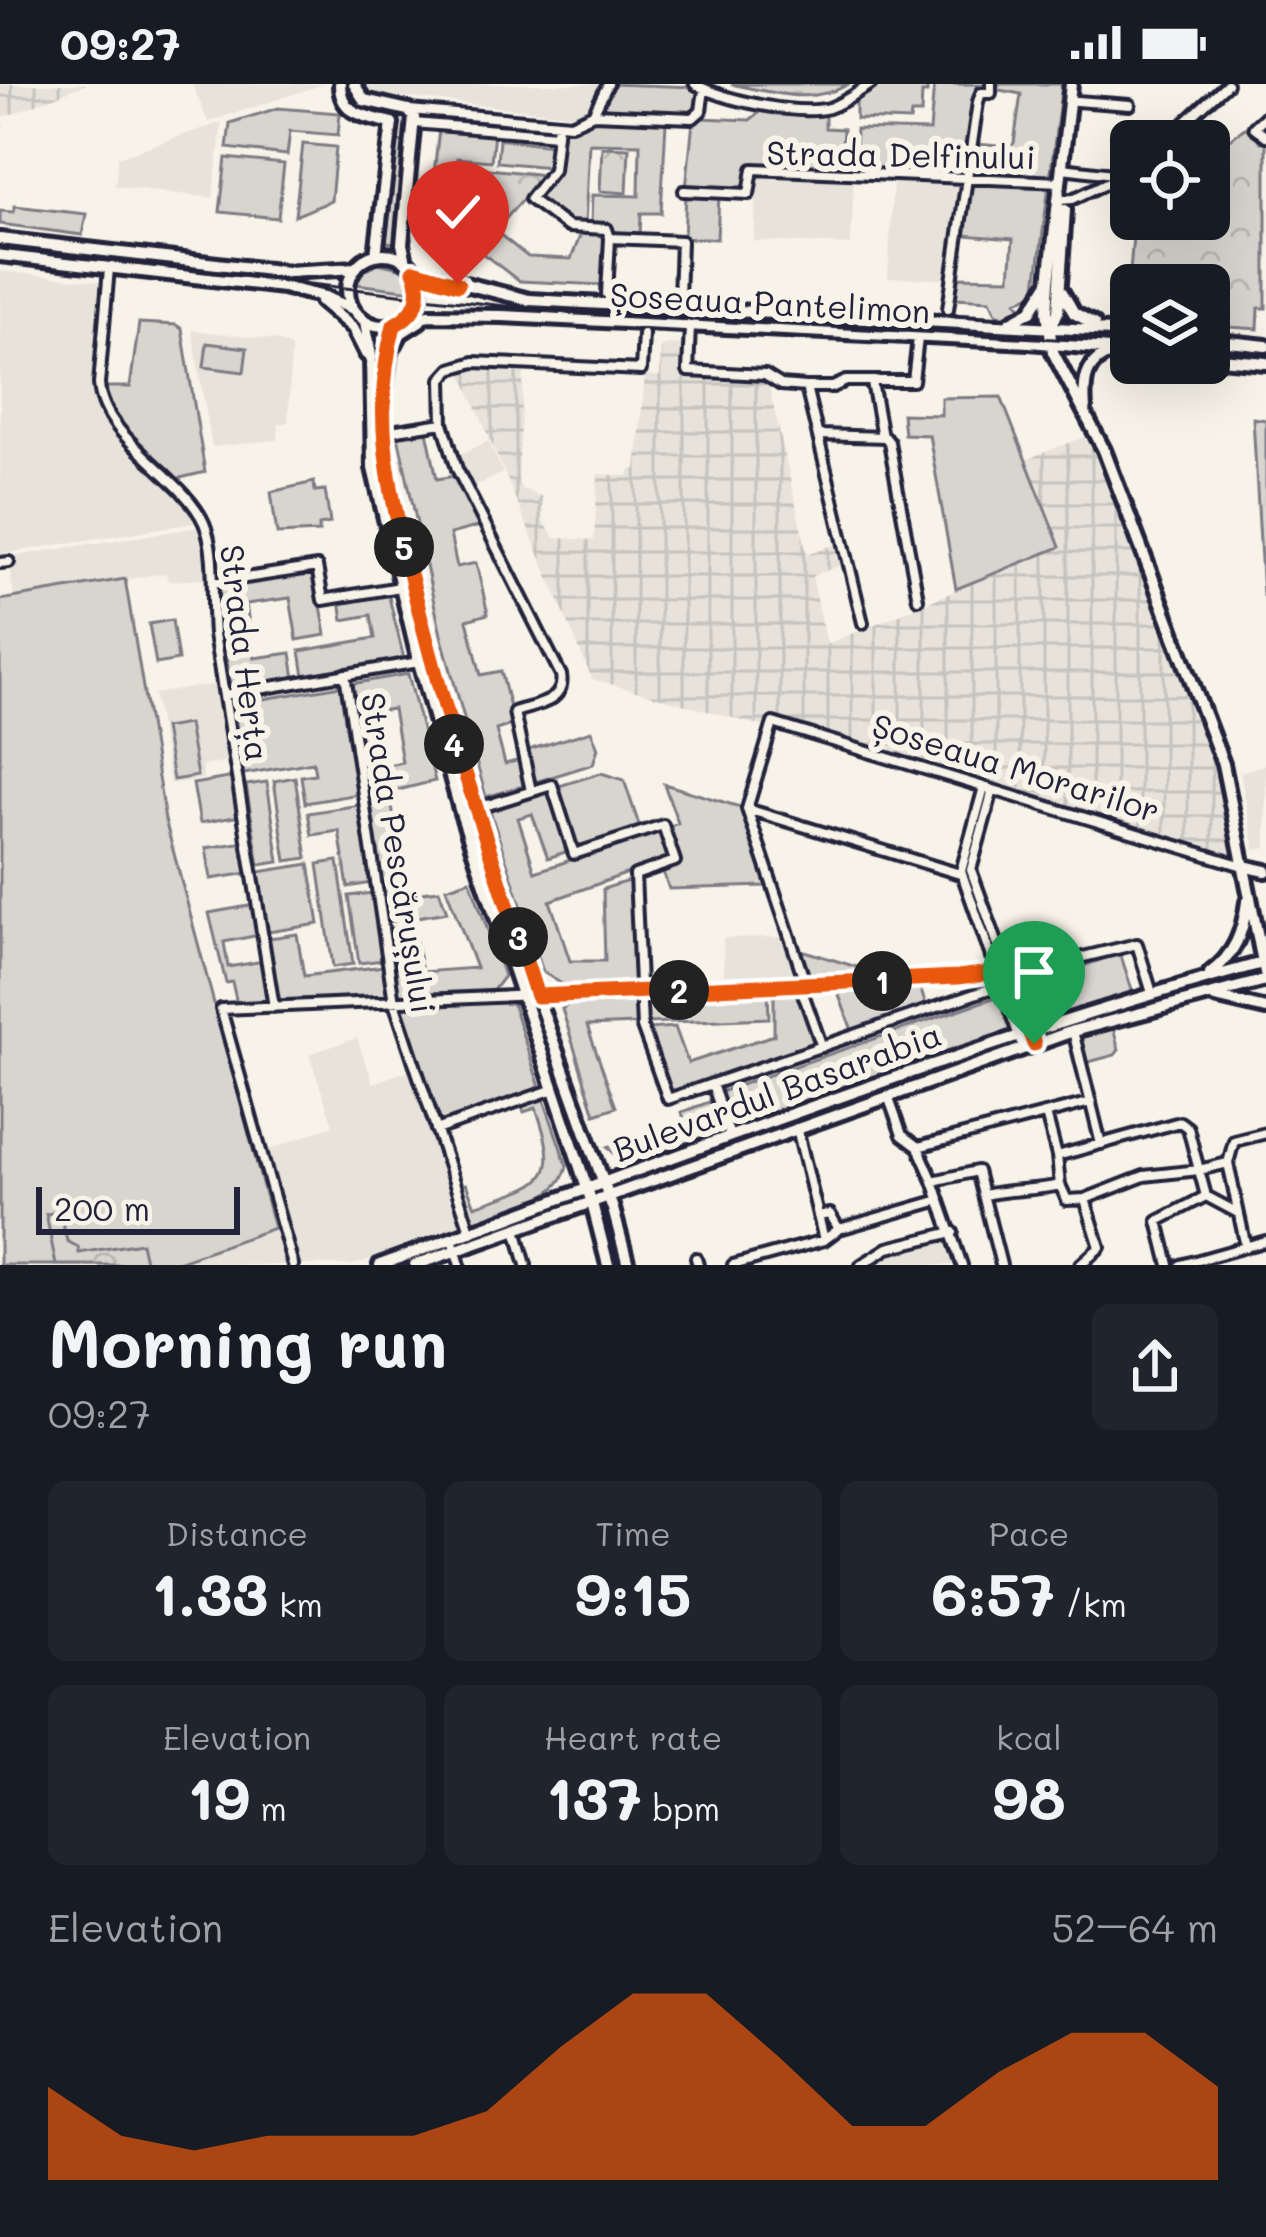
<!DOCTYPE html>
<html lang="en">
<head>
<meta charset="utf-8">
<style>
	body { margin:0; font-family:Mali,sans-serif; background:#20242c; color:#f1f3f6; height:100vh; display:flex; flex-direction:column; font-size:45px; white-space:nowrap }
	* { box-sizing:border-box; margin:0 }
	p { font-size:39px; color:#9ea1a6 }
	.icon { flex:none; width:66px; height:66px; fill:none; stroke:currentColor; stroke-width:2; stroke-linecap:round; stroke-linejoin:round }
	.map { position:relative; height:1181px; overflow:hidden }
	.drawer { display:flex; flex-direction:column; background:#171b24; flex:1 }
	.drawer>* { flex:none }
	.tools { position:absolute; left:1110px; top:36px; display:grid; gap:24px }
	.tools a { display:grid; place-items:center; width:120px; height:120px; border-radius:18px; background:#171b24; box-shadow:0 12px 48px #0002; font-size:60px }
	.scale { position:absolute; left:36px; bottom:30px; width:204px; box-sizing:border-box; padding-left:12px; border:6px solid #22223b; border-top:0; font-size:33px; line-height:42px; white-space:nowrap; color:#22223b; -webkit-text-stroke:9px #f7f3e8; paint-order:stroke }
	.pin { position:absolute; display:grid; place-items:center; width:102px; height:102px; color:#fff; margin:-123px -51px; border-radius:50% 50% 50% 0; rotate:-45deg; box-shadow:0 0 12px #0007 }
	.pin .icon { rotate:45deg }
	.km { position:absolute; width:60px; height:60px; margin:-30px; border-radius:50%; background:#222; color:#fff; font-size:33px; line-height:60px; text-align:center }
	.round { display:grid; place-items:center; flex:none; width:126px; height:126px; border-radius:18px; background:#20242c }
	.headline { display:flex; align-items:center; justify-content:space-between; height:204px; padding:0 48px }
	h1 { font-size:66px; font-weight:800; line-height:90px }
	.metrics { display:grid; grid-template-columns:repeat(3,1fr); gap:18px; height:204px; padding:12px 48px }
	.metrics div { display:grid; align-content:center; border-radius:18px; background:#20242c; text-align:center }
	.metrics b { font-size:60px; font-weight:800 }
	.metrics small { font-size:33px; font-weight:400 }
	.metrics p { font-size:33px }
	.chart { height:336px; padding:24px 48px }
	.chart p { display:flex; justify-content:space-between }
	.chart svg { width:100%; height:216px; margin-top:12px; fill:#ea580c; opacity:.7 }
	.status { display:flex; justify-content:space-between; align-items:center; height:84px; padding:0 60px; background:#171b24; direction:ltr }
	.status svg { height:33px; fill:currentColor }
	.map>svg:first-child { display:block }
	.built { fill:#e7e3db }
	.industrial { fill:url(#industrial-grid) }
	.green { fill:#d8d5cf; stroke:#7d7c85; stroke-width:3 }
	.park { fill:url(#park-crowns); stroke:#7d7c85; stroke-width:3 }
	.lines { fill:none; stroke-linecap:round; stroke-linejoin:round }
	.minor-casing { stroke:#22223b; stroke-width:16 }
	.major-casing { stroke:#22223b; stroke-width:20 }
	.minor { stroke:#f7f3e8; stroke-width:8 }
	.major { stroke:#f7f3e8; stroke-width:10 }
	.tram { stroke:#22223b; stroke-width:3 }
	.route-casing { stroke:#fff; stroke-width:24 }
	.route { stroke:#ea580c; stroke-width:15 }
	.labels { text-anchor:middle; stroke-width:12; stroke-linejoin:round; paint-order:stroke }
	.street-label { font-size:33px; fill:#22223b; stroke:#f7f3e8 }
</style>
</head>
<body>
<div class="status"><b>09:27</b><svg viewBox="0 0 49 12"><path d="M0 12V9h3v3zM5 12V6h3v6zM10 12V3h3v9zM15 12V0h3v12zM26 1h20v11H26zM47 4h2v5h-2z"/></svg></div>
<div class="map">
<svg width="1266" height="1181" viewBox="0 0 1266 1181">
	<defs>
		<pattern id="industrial-grid" width="8" height="8" patternUnits="userSpaceOnUse" patternTransform="scale(3)"><rect width="8" height="8" fill="#e7e3db"/><path d="M0 4h8M4 0v8" fill="none" stroke="#c6c2bd"/></pattern>
		<pattern id="park-crowns" width="20" height="18" patternUnits="userSpaceOnUse" patternTransform="scale(3)"><rect width="20" height="18" fill="#d8d5cf"/><path d="M2 6a3 3 0 1 1 6 0M12 15a3 3 0 1 1 6 0" fill="none" stroke="#b9b7b3"/></pattern>
	</defs>
	<rect width="100%" height="100%" fill="#f7f3e8"/>
	<filter id="ink" filterUnits="userSpaceOnUse"><feTurbulence type="fractalNoise" baseFrequency=".00833" numOctaves="2"/><feDisplacementMap in="SourceGraphic" scale="24" xChannelSelector="R" yChannelSelector="G"/><feConvolveMatrix kernelMatrix="1 2 1 2 8 2 1 2 1" color-interpolation-filters="sRGB"/></filter>
	<g filter="url(#ink)">
		<path class="built" d="M192 0H324L208 38Z
			M330 0H602L588 27 571 30 362 9Z
			M222 38 213 114 115 102 118 73Z
			M757 88 854 92 851 161 754 157Z
			M893 96 963 98 950 195 888 194Z
			M0 187 104 198 95 297 98 317 103 328 193 431 194 439 0 470Z
			M192 246 276 256 291 263 288 338 279 340 278 356 212 363Z
			M489 357 503 389 471 404 456 372Z
			M199 443 206 495 168 497 166 489 14 514 8 473Z
			M216 600 228 677 202 682 203 695 170 700 154 610Z
			M1266 680V764L1255 766 1240 688Z
			M782 853 797 895 724 898 723 854Z
			M357 954 373 999 412 985 463 1142 353 1181H297L263 1068 333 1041 309 970Z
			M274 1144 287 1181H169Z
			M950 1152 958 1181H869L882 1178 892 1167Z"/>
		<path class="industrial" d="M0 0H86L2 34 4 44 0 43Z
			M668 260 685 261 684 293 764 297 769 302 807 470 840 459 845 480 812 492 827 560 1059 464 1025 376 1087 352 1217 682 1234 771 769 633 765 643 592 595 461 287 470 283 524 286 518 397 522 405 542 413 543 437 555 454 594 456 598 390 628 392 629 386 636 385 645 292H660L661 263Z"/>
		<path class="green" d="M612 0 695 3 700 8 698 26 687 32 599 27Z
			M877 0H927V9H922L921 30H911L910 37 856 35V13Z
			M934 0H985V5L977 8 963 91 854 86 856 45 930 47Z
			M995 0H1062L1050 94 972 91 977 60 1010 63 1014 59 1021 10 994 5Z
			M765 23 799 30 825 29V44L843 45 841 79 847 80V86L749 82 747 107 686 105 693 37 699 34 750 36Z
			M278 24 340 29 338 51 290 47 287 71 227 64 230 39Z
			M596 34 666 38 661 129H641L640 152 616 151 609 142 591 141 592 111 639 112 640 60 589 59 585 140 569 139 534 114 556 86 561 42H579Z
			M439 44 494 49 491 77 457 74 454 92 434 90Z
			M499 55 553 61 550 83 497 78Z
			M396 57 407 58 397 159 386 158Z
			M303 60 336 63 331 117 295 132Z
			M226 74 284 80 278 134 220 128Z
			M970 98 1049 101 1035 210 1016 217 1025 226 1010 234 996 229 990 216 956 214V193L1010 194 1013 155 963 151Z
			M686 110 719 111 717 155 684 154Z
			M15 122 86 130 82 151 0 140V127L14 128Z
			M474 130 528 173 571 175 582 147H605L603 201 519 197 457 150Z
			M378 179 403 185 413 207 355 200 362 188Z
			M139 239 176 241 182 245 205 388 172 396 113 331 104 303H130Z
			M207 259 247 264 244 288 204 283Z
			M1001 313 1060 463 956 505 929 351 904 350 902 330 941 331V314Z
			M427 347 437 395 455 392 480 442 450 450 457 483 476 479 488 530 467 536 481 591 501 587 514 640 496 646 505 680 520 676 527 701 486 713 441 551 398 352Z
			M314 398 315 407 325 406 330 439 319 441V448L277 450 271 408Z
			M315 486 326 551 297 556 290 514 246 520 254 574 291 569 295 594 231 604 216 505 218 501Z
			M125 495 165 736 274 1144 169 1181H0V516Z
			M388 509 404 575 304 592 300 567 375 554 371 531 343 536 340 516Z
			M172 536 178 576 156 580 149 540Z
			M408 590 435 697 390 708 405 810 439 806 447 828 387 838 364 686 402 678 393 625 356 630 351 600Z
			M341 602 359 710 305 719 301 692 315 690 313 678 244 690 233 620Z
			M188 640 197 692 173 696 164 644Z
			M591 647 598 664 593 680 532 699 525 667Z
			M601 689 624 696 640 744 578 764 559 702Z
			M234 693 240 732 200 739 193 700Z
			M295 693 307 774 286 777 274 697Z
			M267 698 279 778 259 781 246 701Z
			M664 700 740 723 766 802 669 805 662 785 679 778 668 743 678 739Z
			M548 706 568 767 548 774 532 730 518 734 535 788 660 746 670 774 550 817 570 877H605L603 805 631 796 635 899 565 902 543 888 489 724Z
			M360 721 372 799 348 803 339 747 312 751 308 729Z
			M244 758 249 789 211 795 206 764Z
			M338 777 353 880 333 883 318 780Z
			M309 780 319 840 268 848 259 788Z
			M470 796 504 892 491 909 399 913 388 845 413 841 422 888 476 884 446 804Z
			M373 809 383 876 359 879 349 812Z
			M254 821 259 851 224 858 228 883 264 877 270 918 237 920 232 898 226 899 209 829Z
			M297 850 304 892 384 882 389 913 279 918 269 854Z
			M801 866 870 887 868 893 811 895Z
			M1120 869 1133 909 1031 941 1018 905Z
			M918 898 927 924 853 949 836 903Z
			M797 905 817 961 670 1010 647 945 675 943 688 979 774 951V906Z
			M768 907 769 934 647 939 645 912Z
			M635 912 636 940 587 942 616 1023 595 1030 562 925 576 915Z
			M999 912 1012 949 733 1045 720 1008Z
			M512 918 541 1006 438 1041 399 922Z
			M543 1013 567 1082C559 1119 503 1127 472 1138L459 1102 466 1100 475 1122C544 1098 563 1101 536 1024L524 1028 521 1021Z
			M712 1017 723 1049 638 1079H623L608 1063 684 1036 682 1028Z"/>
		<path class="park" d="M731 0H849C811 22 771 8 731 0Z
			M1246 43 1261 58 1266 56V224H1259L1258 245 1214 242 1216 196 1130 188 1133 152 1167 155 1169 135H1209V71Z
			M602 63 629 64 627 109 600 107Z
			M462 82 544 91 501 140 460 106Z
			M1253 334 1266 336V513L1263 512Z
			M1113 944 1119 966 1115 971 1085 979 1078 953Z
			M60 1128 67 1157 78 1163 79 1169 141 1159 146 1181H56L46 1130Z"/>
		<g class="lines">
			<g class="minor-casing">
				<path id="minor" d="M695 0C723 16 797 32 829 24 844 19 858 8 871 0
					M1076 17 1130 21
					M409 26 571 40 593 30 608 0
					M593 30 693 34 701 27 704 5
					M1266 32 1254 43 1266 52
					M414 39 557 51
					M558 40 553 86 530 115 568 143 607 145 610 154
					M1165 57 1227 0
					M1062 84 1122 91
					M684 107 749 110 753 85 1061 98
					M1059 116 1073 115 1131 87
					M610 154 681 157 679 214
					M109 184 99 300C103 356 183 391 204 439 217 468 211 518 214 550L274 923
					M607 210 610 154
					M948 225 978 18 981 9H991V0
					M690 243 688 287 765 291 781 301 806 303H833L846 297H913L918 254
					M872 298 882 353
					M806 303 863 539
					M443 339 442 295 451 285 474 278 641 286 643 250
					M384 348 443 339 457 385 561 591C566 619 535 621 514 628L531 707
					M819 351 885 353 889 358 918 515
					M0 479 9 478
					M213 499 317 483 323 516 400 503
					M345 590 394 918 471 1149
					M224 611 419 578
					M984 703 961 787 1023 964
					M993 706 971 786 1034 960
					M475 725 552 701 574 770 663 741 675 777 635 791 642 943 668 1015 998 902 1011 897 1017 889
					M747 725 960 790
					M800 901 822 963
					M806 901 747 725 773 639 1243 782
					M1073 947 1101 1060
					M712 1000 730 1052
					M888 1012 902 1051 918 1063 933 1097 962 1181
					M1046 1030 1057 1072
					M1180 1038 1188 1044 1199 1086 1144 1092 1085 1115 1067 1116 1060 1101 1057 1072Z
					M797 1044 824 1156
					M436 1046 554 1005
					M918 1063 1091 1018
					M1228 1079 1246 1163
					M933 1097 977 1087 1001 1181
					M984 1111C1010 1105 1034 1107 1060 1101
					M1238 1129 1206 1112 1199 1086 1228 1079 1234 1057 1266 1049
					M818 1132 830 1130 839 1145
					M516 1145 526 1181
					M452 1155 460 1181
					M696 1174 698 1181
					M293 1181 221 925 989 891 1017 889 1137 860 1152 909
					M733 1181 824 1156 839 1145 940 1116
					M861 1181 888 1164 953 1148
					M1080 1181 1100 1163 1085 1115
					M1169 1181 1158 1137 1206 1112
					M1181 1181 1266 1157"/>
			</g>
			<g class="major-casing">
				<path id="major" d="M340 0C340 31 366 32 392 39
					M354 0 364 16 408 26 414 33 402 160 406 178
					M1071 0 1049 198 1047 228 1053 268 1104 366 1223 680 1266 893
					M0 155 287 188 356 184
					M348 206a36 36 0 1 1 72 0a36 36 0 1 1-72 0Z
					M0 171 283 203 325 213 353 225
					M376 171 392 39
					M414 187 529 216 1131 248
					M1062 208 1074 229 1094 240
					M321 217 353 244 366 270
					M406 235 430 231 502 232 1030 258 1131 267
					M365 237 371 272 373 384 419 578 461 729 592 1119 608 1181
					M1011 238 1031 227 1047 201
					M394 241 383 317V369L431 576 458 672 537 912 613 1125 628 1181
					M1052 241 1058 228 1065 126
					M1209 256 1266 262
					M392 266 401 249 420 237
					M1209 274 1266 279
					M1085 325C1083 299 1084 277 1113 268
					M1243 782 1266 787
					M1210 889C1235 871 1243 848 1247 818
					M1215 913 1266 925
					M380 1181C673 1074 964 960 1266 878
					M415 1181 1073 947 1266 896"/>
			</g>
			<use href="#minor" class="minor"/>
			<use href="#major" class="major"/>
			<path class="tram" d="M0 165 576 230 1131 259
				M1209 263 1266 269"/>
		</g>
	</g>
	<g class="lines" filter="url(#ink)">
		<g class="route-casing">
			<path id="route" d="M458 200 414 187C424 211 417 229 394 241 369 337 393 417 415 510 448 647 494 778 537 912L958 893 1007 887 1034 960"/>
		</g>
		<use href="#route" class="route"/>
	</g>
	<g class="labels">
		<g class="street-label">
			<text transform="translate(901 71) rotate(1)" y="12">Strada Delfinului</text>
			<text transform="translate(770 219) rotate(3)" y="12">Șoseaua Pantelimon</text>
			<text transform="translate(245 569) rotate(83)" y="12">Strada Herța</text>
			<text transform="translate(1016 684) rotate(17)" y="12">Șoseaua Morarilor</text>
			<text transform="translate(398 769) rotate(81)" y="12">Strada Pescărușului</text>
			<text transform="translate(777 1008) rotate(-20)" y="12">Bulevardul Basarabia</text>
		</g>
	</g>
</svg>
<div class="tools">
<a><svg class="icon" aria-label="locate" viewBox="0 0 24 24"><circle cx="12" cy="12" r="6"/><path d="M12 2v4M12 18v4M2 12h4M18 12h4"/></svg></a>
<a><svg class="icon" aria-label="layers" viewBox="0 0 24 24"><path d="M12 4l9 5-9 5-9-5zM3 14l9 5 9-5"/></svg></a>
</div>
<div class="scale">200 m</div>
<div class="pin" style="left:1034px;top:960px;background:#1e9e55"><svg class="icon" aria-label="arrive" viewBox="0 0 24 24"><path d="M6 21V4h12l-3 4 3 4H6"/></svg></div>
<div class="pin" style="left:458px;top:200px;background:#d93025"><svg class="icon" aria-label="check" viewBox="0 0 24 24"><path d="M5 12l5 5 9-10"/></svg></div>
<b class="km" style="left:882px;top:897px">1</b>
<b class="km" style="left:679px;top:906px">2</b>
<b class="km" style="left:518px;top:853px">3</b>
<b class="km" style="left:454px;top:660px">4</b>
<b class="km" style="left:404px;top:463px">5</b>
</div>
<section class="drawer">
<div class="headline"><div><h1>Morning run</h1><p>09:27</p></div><a class="round"><svg class="icon" aria-label="share" viewBox="0 0 24 24"><path d="M12 15V3M7 8l5-5 5 5M5 13v7h14v-7"/></svg></a></div>
<div class="metrics">
<div><p>Distance</p><b>1.33<small> km</small></b></div>
<div><p>Time</p><b>9:15</b></div>
<div><p>Pace</p><b>6:57<small> /km</small></b></div>
</div>
<div class="metrics">
<div><p>Elevation</p><b>19<small> m</small></b></div>
<div><p>Heart rate</p><b>137<small> bpm</small></b></div>
<div><p>kcal</p><b>98</b></div>
</div>
<div class="chart"><p><span>Elevation</span>52–64 m</p>
<svg viewBox="0 0 160 44" preserveAspectRatio="none"><path d="M0 44V25L10 35L20 38L30 35L40 35L50 35L60 30L70 17L80 6L90 6L100 19L110 33L120 33L130 22L140 14L150 14L160 25V44z"/></svg>
</div>
</section>
</body>
</html>
